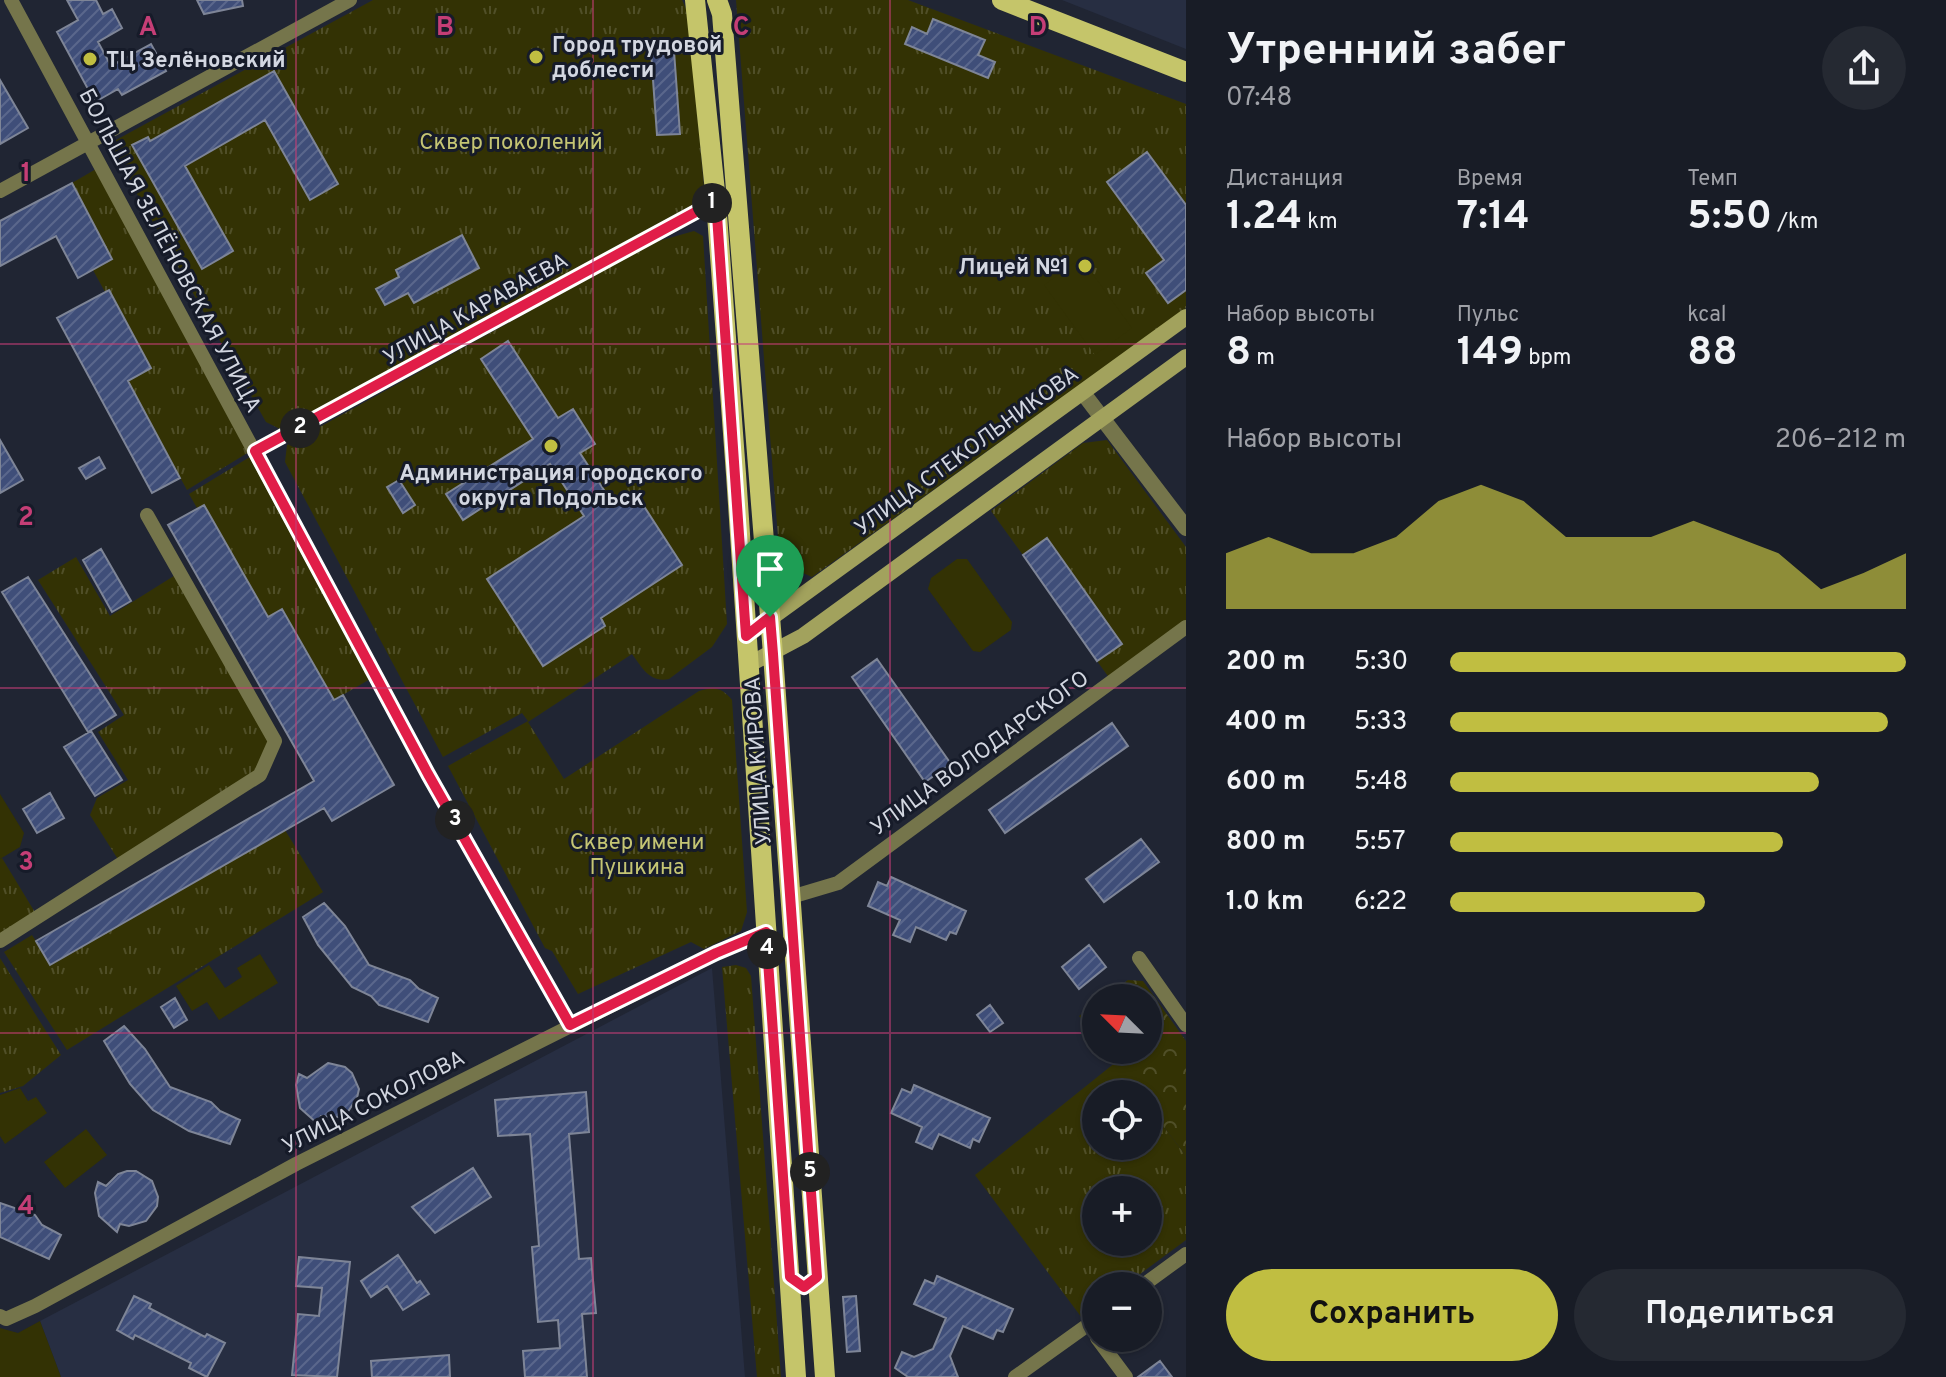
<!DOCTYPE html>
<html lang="ru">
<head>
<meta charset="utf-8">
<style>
	body { margin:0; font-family:Overpass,sans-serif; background:#252932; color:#f1f3f6; height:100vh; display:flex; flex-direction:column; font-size:30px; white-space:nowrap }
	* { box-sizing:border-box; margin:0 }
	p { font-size:26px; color:#9fa1a7 }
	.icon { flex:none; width:44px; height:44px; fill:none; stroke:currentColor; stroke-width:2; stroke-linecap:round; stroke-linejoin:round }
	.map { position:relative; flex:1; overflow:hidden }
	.details { display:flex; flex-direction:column; background:#181c26; width:760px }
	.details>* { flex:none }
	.needle { width:52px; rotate:294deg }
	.buttons { position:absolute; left:1082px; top:984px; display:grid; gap:16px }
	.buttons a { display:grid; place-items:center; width:80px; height:80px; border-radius:50%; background:#181c26; box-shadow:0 2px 6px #0004,0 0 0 2px #363a43; font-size:40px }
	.pin { position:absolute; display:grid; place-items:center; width:68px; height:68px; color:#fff; margin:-82px -34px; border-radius:50% 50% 50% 0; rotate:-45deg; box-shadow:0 0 8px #0007 }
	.pin .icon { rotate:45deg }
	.km { position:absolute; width:40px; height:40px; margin:-20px; border-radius:50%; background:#222; color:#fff; font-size:22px; line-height:40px; text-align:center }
	.round { display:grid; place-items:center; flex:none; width:84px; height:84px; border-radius:42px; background:#252932 }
	.summary { display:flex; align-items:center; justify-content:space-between; height:136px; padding:0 40px }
	h1 { font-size:44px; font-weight:700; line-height:60px }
	.metrics { display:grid; grid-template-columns:repeat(3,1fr); gap:12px; height:136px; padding:8px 40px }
	.metrics div { display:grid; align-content:center }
	.metrics b { font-size:40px; font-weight:700 }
	.metrics small { font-size:22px; font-weight:400 }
	.metrics p { font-size:22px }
	.chart { height:224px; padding:16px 40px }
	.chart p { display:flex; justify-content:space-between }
	.chart svg { width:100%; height:144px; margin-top:8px; fill:#c0be41; opacity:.7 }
	.button { display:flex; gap:16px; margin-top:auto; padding:16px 40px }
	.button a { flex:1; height:92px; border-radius:48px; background:#c0be41; color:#111; font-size:32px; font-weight:700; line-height:92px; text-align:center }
	.button a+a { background:#252932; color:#f1f3f6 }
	ul { padding:0 40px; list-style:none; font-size:26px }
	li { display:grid; grid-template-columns:128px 96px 1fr; align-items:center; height:60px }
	li i { height:20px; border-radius:10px; background:#c0be41 }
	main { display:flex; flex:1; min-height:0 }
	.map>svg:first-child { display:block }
	.built { fill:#272e42 }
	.grass { fill:url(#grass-tufts); fill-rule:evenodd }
	.forest { fill:url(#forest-crowns) }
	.garden { fill:#333204 }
	.building { fill:url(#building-hatch); stroke:#7e8597; stroke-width:2 }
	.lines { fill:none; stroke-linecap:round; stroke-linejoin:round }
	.minor { stroke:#75754b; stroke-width:14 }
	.tertiary { stroke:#75754b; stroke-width:16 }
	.secondary { stroke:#a2a25d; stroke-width:16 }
	.primary { stroke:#c5c56a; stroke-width:20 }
	.route-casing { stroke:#fff; stroke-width:16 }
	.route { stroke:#e11d48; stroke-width:10 }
	.grid { fill:none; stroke:#c53e76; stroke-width:2; stroke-opacity:0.55 }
	.poi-dot { fill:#c0be41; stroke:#161b29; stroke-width:3 }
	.labels { text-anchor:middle; stroke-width:6; stroke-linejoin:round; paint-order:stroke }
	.poi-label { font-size:22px; font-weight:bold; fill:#d3d7e1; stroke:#161b29; text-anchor:start }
	.park-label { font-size:22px; fill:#c5c573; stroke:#161b29 }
	.street-label { font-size:22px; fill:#d3d7e1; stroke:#161b29 }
	.grid-label { font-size:26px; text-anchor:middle; font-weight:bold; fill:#c53e76; stroke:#161b29; stroke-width:6; stroke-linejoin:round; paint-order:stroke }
</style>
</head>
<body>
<main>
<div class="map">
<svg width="1186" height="1377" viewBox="0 0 1186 1377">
	<defs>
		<pattern id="grass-tufts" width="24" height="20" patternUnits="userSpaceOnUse" patternTransform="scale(2)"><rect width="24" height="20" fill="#333204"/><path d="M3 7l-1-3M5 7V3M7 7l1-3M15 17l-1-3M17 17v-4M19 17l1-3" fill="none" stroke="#504f28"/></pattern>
		<pattern id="forest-crowns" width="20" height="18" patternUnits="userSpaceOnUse" patternTransform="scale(2)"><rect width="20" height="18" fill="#333204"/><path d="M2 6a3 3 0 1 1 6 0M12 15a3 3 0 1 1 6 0" fill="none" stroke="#504f28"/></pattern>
		<pattern id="building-hatch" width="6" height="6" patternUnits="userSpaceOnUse" patternTransform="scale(2)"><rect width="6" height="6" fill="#3f4e79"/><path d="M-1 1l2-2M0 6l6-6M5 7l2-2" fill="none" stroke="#5a678c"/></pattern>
	</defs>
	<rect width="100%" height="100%" fill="#202533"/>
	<path class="built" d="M1062 0H1186V49Z
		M712 968 745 1377H61L40 1321Z"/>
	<path class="grass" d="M373 0H682L688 13 705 198 282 430 266 422 112 150 116 140Z
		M736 0H908L1186 104V308L812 577 780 563Z
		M96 169 249 452 187 490 127 381 151 368 109 291 105 292 93 270 112 259 72 183Z
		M694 231 703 236 727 624 712 647 669 679C649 683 642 667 632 654L528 722 564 779 699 691C714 686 723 688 732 700L747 912 741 931 704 949 691 942 578 994 552 951 545 948 448 766 528 721 522 713 443 757 285 462 287 445 655 242Z
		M1107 440 1186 547V623L1110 679 1097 661 1121 644 1047 539 1023 555 991 511 1083 443Z
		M253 455 372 678 334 700 268 617 204 505 197 508 189 494Z
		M76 557 110 616 177 574 271 741 257 774 119 861 90 815 97 798 128 780 98 732 124 715 38 580Z
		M285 830 323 892 67 1050 4 952 32 935 51 965Z
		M2 858 36 914 0 937V859Z
		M0 958 61 1055 23 1086 0 1093Z
		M736 965 746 968 751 976 781 1377H757L722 967Z
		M1116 1062 1139 1094H1096V1146H1148V1106L1186 1156V1240L1124 1286H1096V1307L1082 1318 975 1175ZM1096 1190H1148V1242H1096Z"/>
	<path class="forest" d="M1128 980 1143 981 1186 1041V1156L1148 1106V1094H1139L1106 1050H1148V998H1104Z
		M1096 1004V1037L1079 1016Z"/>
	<path class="garden" d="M1081 258 1132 328 1095 355 1044 285Z
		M957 559H967L1012 622 1011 630 980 652 973 651 928 589 931 578Z
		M0 794 24 833 20 847 0 859Z
		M260 954 278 983 219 1020 207 1002 192 1011 176 986 209 965 225 988 242 977 237 968Z
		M20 1088 28 1101 36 1097 47 1113 5 1144 0 1136V1095Z
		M86 1129 107 1155 65 1188 44 1162Z
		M40 1321 61 1377H0V1328L18 1333Z"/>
	<path class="building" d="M67 0H96L103 14 112 9 122 28 98 42 111 66 151 44 166 71 122 95 118 89 95 102 57 32 78 20Z
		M197 0H242L243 6 204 14Z
		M933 19 985 40 978 55 995 62 988 78 905 44 912 27 927 34Z
		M674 51 680 134 657 135 651 52Z
		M274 71 338 184 310 200 265 120 185 166 233 251 202 269 132 145 148 137 150 141Z
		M0 80 28 128 0 144Z
		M1147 152 1186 205V290L1168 303 1146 273 1164 260 1107 182Z
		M72 183 112 259 78 278 56 236 0 266V221Z
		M462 235 479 268 414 303 408 293 385 305 376 289 399 277 396 270Z
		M109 290 151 368 128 381 180 478 152 493 57 318Z
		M508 341 558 418 573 409 595 444 580 453 615 507 636 494 682 565 601 618 605 626 543 666 487 579 584 516 550 464 463 520 446 494 533 439 481 359Z
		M0 440 23 480 0 493Z
		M99 457 105 468 86 479 79 468Z
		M399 480 415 505 403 513 387 487Z
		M204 505 268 617 282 609 334 700 343 695 394 785 332 821 324 808 50 965 36 941 314 781 168 525Z
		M1047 538 1122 644 1097 661 1023 555Z
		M101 549 131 601 112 612 83 560Z
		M28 577 116 715 88 732 2 592Z
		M877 659 951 764 925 782 852 677Z
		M1112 723 1128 746 1005 833 989 810Z
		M91 731 122 780 95 796 64 747Z
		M50 793 64 818 37 833 23 809Z
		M1141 839 1159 862 1104 902 1086 879Z
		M891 877 966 911 956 934 950 932 946 940 916 927 910 942 893 935 900 920 868 906 878 882 887 886Z
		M324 903 345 926 369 965 410 980 419 989 438 998 428 1022 379 1005 371 996 352 987 318 945 303 917Z
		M1089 945 1106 967 1079 989 1062 967Z
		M175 998 187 1020 174 1028 161 1007Z
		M990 1005 1003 1023 990 1032 977 1015Z
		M124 1026 145 1049 170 1087 211 1102 220 1111 240 1120 230 1144 189 1131 153 1110 130 1084 104 1041Z
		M328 1063 345 1067 352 1073 359 1089 357 1098 347 1113 339 1117 321 1116 318 1124 300 1108 296 1085 299 1074 307 1078Z
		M914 1085 990 1118 979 1142 973 1139 970 1148 939 1134 932 1149 916 1142 922 1127 891 1113 902 1089 911 1093Z
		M586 1092 589 1132 569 1134 579 1259 591 1258 596 1313 582 1314 587 1377H525L523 1351 560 1348 558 1320 538 1322 532 1247 539 1246 530 1134 498 1136 495 1100Z
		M473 1168 491 1197 435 1233 412 1207Z
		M127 1171H136L152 1181 158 1197 157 1206 146 1221 129 1226 120 1224 117 1232 99 1216 95 1193 98 1182 106 1186 118 1174Z
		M0 1203 35 1215 42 1225 61 1235 49 1259 0 1237Z
		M398 1255 417 1283 420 1281 429 1294 403 1310 387 1286 371 1297 361 1281Z
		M299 1257 350 1262 337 1377 292 1375 298 1314 319 1316 322 1288 296 1286Z
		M937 1276 1013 1309 1003 1332 997 1330 993 1339 963 1326 950 1356 958 1377H908L895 1368 902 1352 914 1357 933 1349 946 1318 914 1304 925 1280 934 1284Z
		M134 1296 151 1304 149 1308 205 1337 207 1334 225 1343 207 1377 189 1368 191 1363 135 1335 133 1339 117 1330Z
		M856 1296 860 1351 847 1352 843 1297Z
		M449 1355 450 1377H372L371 1361Z
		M1160 1361 1172 1377H1138Z"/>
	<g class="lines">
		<path class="minor" d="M11 0 428 774 570 1025
			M0 191 350 0
			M255 451 716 201
			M791 897 838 883 1186 627
			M0 941 260 775 275 741 147 515
			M1139 958 1186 1025
			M1142 1286 1186 1254
			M0 1316 6 1319 35 1306 296 1164 716 953 766 932
			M1097 1338 1126 1377
			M1015 1377 1096 1319"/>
		<path class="tertiary" d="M1083 393 1186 528"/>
		<path class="secondary" d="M746 636 1186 317
			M748 665 803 636 1186 357"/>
		<path class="primary" d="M695 0 716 201 736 474 796 1377
			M717 0 722 14 773 654 825 1377
			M1002 0 1186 72"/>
	</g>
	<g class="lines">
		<g class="route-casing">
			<path id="route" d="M716 201 746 636 770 617 773 654 817 1277 804 1287 790 1277 766 932 716 953 570 1025 428 774 255 451Z"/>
		</g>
		<use href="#route" class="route"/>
	</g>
	<path class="grid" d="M296 0V1377M593 0V1377M890 0V1377M0 344H1186M0 688H1186M0 1033H1096M1148 1033H1186"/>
	<g class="poi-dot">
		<circle cx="536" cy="57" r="8"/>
		<circle cx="90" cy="59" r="8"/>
		<circle cx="1085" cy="266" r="8"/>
		<circle cx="551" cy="446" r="8"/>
	</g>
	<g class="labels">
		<g class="poi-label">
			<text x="552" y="52">Город трудовой<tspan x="552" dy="25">доблести</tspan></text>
			<text x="106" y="67">ТЦ Зелёновский</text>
			<text x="1069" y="274" text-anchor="end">Лицeй №1</text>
			<text x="551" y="480" text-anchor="middle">Администрация городского<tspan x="551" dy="25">округа Подольск</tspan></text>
		</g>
		<g class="park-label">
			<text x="511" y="149">Сквер поколений</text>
			<text x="637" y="849">Сквер имени<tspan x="637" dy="25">Пушкина</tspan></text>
		</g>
		<g class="street-label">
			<text transform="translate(171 250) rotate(62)" y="8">БОЛЬШАЯ ЗЕЛЁНОВСКАЯ УЛИЦА</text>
			<text transform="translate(475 308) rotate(-29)" y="8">УЛИЦА КАРАВАЕВА</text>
			<text transform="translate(966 450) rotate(-36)" y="8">УЛИЦА СТЕКОЛЬНИКОВА</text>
			<text transform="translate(979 752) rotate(-36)" y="8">УЛИЦА ВОЛОДАРСКОГО</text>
			<text transform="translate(757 761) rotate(-94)" y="8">УЛИЦА КИРОВА</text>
			<text transform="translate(373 1101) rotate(-27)" y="8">УЛИЦА СОКОЛОВА</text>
		</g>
	</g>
	<g class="grid-label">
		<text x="148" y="35">A</text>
		<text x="445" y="35">B</text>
		<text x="741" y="35">C</text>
		<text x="1038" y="35">D</text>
		<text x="26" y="181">1</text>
		<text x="26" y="525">2</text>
		<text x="26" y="870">3</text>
		<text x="26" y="1214">4</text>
	</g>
</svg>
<div class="buttons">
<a><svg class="needle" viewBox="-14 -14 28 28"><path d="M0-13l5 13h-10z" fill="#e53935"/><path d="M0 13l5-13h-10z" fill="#9fa1a7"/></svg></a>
<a><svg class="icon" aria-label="locate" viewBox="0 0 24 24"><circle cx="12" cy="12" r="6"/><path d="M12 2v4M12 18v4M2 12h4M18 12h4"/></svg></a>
<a>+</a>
<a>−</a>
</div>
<div class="pin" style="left:770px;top:617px;background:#1e9e55"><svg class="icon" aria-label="arrive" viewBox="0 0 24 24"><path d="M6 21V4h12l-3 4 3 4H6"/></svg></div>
<b class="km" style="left:712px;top:203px">1</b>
<b class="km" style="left:300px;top:428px">2</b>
<b class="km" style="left:455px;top:820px">3</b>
<b class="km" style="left:767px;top:949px">4</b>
<b class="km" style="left:810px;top:1172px">5</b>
</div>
<section class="details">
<div class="summary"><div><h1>Утренний забег</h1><p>07:48</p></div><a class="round"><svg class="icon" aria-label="share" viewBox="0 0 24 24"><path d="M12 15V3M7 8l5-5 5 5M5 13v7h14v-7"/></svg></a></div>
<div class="metrics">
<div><p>Дистанция</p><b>1.24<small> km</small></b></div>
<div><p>Время</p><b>7:14</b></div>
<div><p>Темп</p><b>5:50<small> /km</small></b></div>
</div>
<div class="metrics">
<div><p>Набор высоты</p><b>8<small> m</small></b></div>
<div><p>Пульс</p><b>149<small> bpm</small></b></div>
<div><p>kcal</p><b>88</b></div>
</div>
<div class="chart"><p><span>Набор высоты</span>206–212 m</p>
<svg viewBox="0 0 160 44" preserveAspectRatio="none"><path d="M0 44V27L10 22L20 27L30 27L40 22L50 11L60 6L70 11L80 22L90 22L100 22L110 17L120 22L130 27L140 38L150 33L160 27V44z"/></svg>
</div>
<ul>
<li><b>200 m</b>5:30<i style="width:100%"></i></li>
<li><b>400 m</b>5:33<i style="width:96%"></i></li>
<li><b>600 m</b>5:48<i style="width:81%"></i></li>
<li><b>800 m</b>5:57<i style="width:73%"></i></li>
<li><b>1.0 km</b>6:22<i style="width:56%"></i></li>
</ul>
<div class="button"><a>Сохранить</a><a>Поделиться</a></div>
</section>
</main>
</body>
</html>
